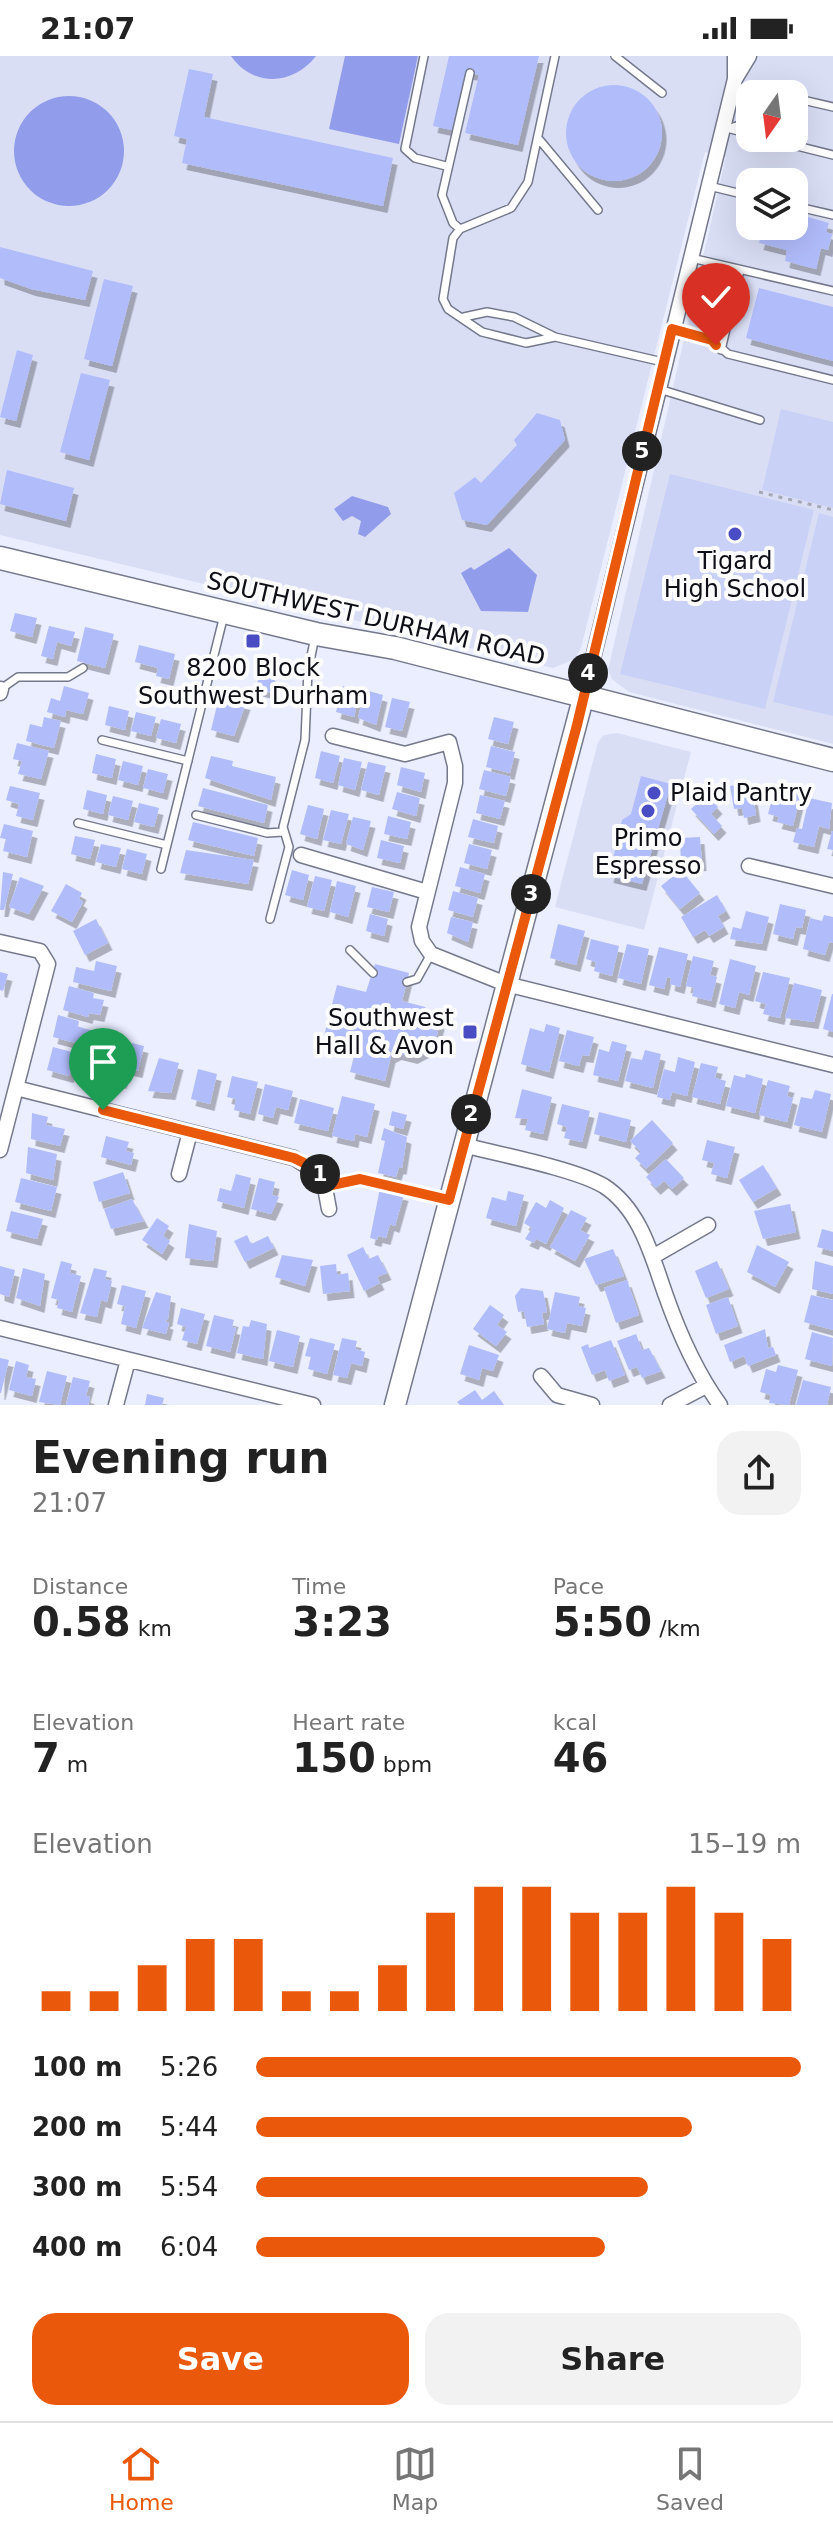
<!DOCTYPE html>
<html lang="en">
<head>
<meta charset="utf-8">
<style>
	body { margin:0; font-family:"DejaVu Sans",sans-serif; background:#f2f2f2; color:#222; height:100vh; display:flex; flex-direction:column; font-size:30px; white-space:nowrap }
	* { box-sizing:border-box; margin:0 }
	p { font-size:26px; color:#767676 }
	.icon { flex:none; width:44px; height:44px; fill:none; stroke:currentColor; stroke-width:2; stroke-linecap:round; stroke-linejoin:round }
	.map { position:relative; height:1349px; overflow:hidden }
	.side { display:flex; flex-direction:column; background:#fff; flex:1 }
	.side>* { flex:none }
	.needle { width:52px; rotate:194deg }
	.controls { position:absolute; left:736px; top:24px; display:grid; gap:16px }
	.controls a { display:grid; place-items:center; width:72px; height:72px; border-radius:16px; background:#fff; box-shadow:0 8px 32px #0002; font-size:40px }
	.pin { position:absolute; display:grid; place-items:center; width:68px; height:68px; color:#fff; margin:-82px -34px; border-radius:50% 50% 50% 0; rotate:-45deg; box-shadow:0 0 8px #0007 }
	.pin .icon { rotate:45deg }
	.km { position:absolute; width:40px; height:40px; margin:-20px; border-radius:50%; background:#222; color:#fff; font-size:22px; line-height:40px; text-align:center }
	.round { display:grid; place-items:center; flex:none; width:84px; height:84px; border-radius:24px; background:#f2f2f2 }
	.summary { display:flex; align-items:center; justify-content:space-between; height:136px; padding:0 32px }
	h1 { font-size:44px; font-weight:700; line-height:60px }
	.stats { display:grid; grid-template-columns:repeat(3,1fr); gap:12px; height:136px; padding:8px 32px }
	.stats div { display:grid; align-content:center }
	.stats b { font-size:40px; font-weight:700 }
	.stats small { font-size:22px; font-weight:400 }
	.stats p { font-size:22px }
	.chart { height:224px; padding:16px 32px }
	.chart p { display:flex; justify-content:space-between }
	.chart svg { width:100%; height:144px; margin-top:8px; stroke:#ea580c; stroke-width:6 }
	.button { display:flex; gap:16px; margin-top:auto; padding:16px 32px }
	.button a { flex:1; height:92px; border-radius:24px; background:#ea580c; color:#fff; font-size:32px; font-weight:700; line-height:92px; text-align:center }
	.button a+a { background:#f2f2f2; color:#222 }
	ul { padding:0 32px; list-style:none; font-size:26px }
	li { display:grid; grid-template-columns:128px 96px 1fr; align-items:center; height:60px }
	li i { height:20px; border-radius:10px; background:#ea580c }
	.status { display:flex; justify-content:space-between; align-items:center; height:56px; padding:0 40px; background:#fff; direction:ltr }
	.status svg { height:22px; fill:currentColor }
	.dock { display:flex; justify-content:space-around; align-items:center; height:112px; border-top:2px solid #e0e0e0; background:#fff; font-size:22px; color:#767676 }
	.dock a { display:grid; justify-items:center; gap:4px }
	.dock .active { color:#ea580c }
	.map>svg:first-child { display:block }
	.built { fill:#dadef5; fill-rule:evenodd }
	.green { fill:#cad1f6 }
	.water { fill:#919dea }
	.building { fill:#b1bcfb; filter:url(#shadow) }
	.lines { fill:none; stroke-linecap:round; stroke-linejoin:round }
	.service-casing { stroke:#74788b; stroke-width:10 }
	.minor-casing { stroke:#74788b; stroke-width:17 }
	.secondary-casing { stroke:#74788b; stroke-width:23 }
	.primary-casing { stroke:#74788b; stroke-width:25 }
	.path { stroke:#a5a8b6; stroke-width:3; stroke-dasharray:4 6; stroke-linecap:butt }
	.service { stroke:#fff; stroke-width:7 }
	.minor { stroke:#fff; stroke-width:14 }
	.secondary { stroke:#fff; stroke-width:20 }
	.primary { stroke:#fff; stroke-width:22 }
	.route-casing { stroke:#fff; stroke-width:16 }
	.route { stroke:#ea580c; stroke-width:10 }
	.poi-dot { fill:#494cc2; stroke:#fcfcfc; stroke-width:3 }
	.labels { text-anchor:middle; stroke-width:8; stroke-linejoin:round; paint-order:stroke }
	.poi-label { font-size:24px; fill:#0e0f16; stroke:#fcfcfc }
	.street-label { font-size:24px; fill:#0e0f16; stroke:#fcfcfc }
</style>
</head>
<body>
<div class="status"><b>21:07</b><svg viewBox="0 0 49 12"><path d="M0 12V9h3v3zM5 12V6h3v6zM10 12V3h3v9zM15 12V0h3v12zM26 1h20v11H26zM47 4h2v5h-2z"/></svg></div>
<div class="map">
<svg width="833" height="1349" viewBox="0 0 833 1349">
	<defs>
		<filter id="shadow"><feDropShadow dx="4.5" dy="7" stdDeviation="0" flood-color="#0004"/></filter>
	</defs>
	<rect width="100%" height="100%" fill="#eaeeff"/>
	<path class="built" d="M0 0H833V688L629 636 612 623 608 614 726 101 705 96 581 592 575 603 553 612 0 479ZM750 38H794V82H750ZM750 126H794V170H750Z
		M617 677 691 696 644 874 555 851 598 686 604 679Z"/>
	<path class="green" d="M781 353 833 366V452L762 434Z
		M670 418 814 454 765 653 620 618Z
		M819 457 833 461V660L773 646Z"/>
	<path class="water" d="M231 0H316C294 29 253 32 231 0Z
		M345 0H418L399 88 329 73Z
		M14 95a55 55 0 1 1 110 0a55 55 0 1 1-110 0Z
		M352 440 388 451 391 458 365 481 358 478 361 465 352 460 343 465 334 453Z
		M509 492 537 519 528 556 481 555 461 517 471 511 474 514Z"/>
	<path class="building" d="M449 0H539L518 89 465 77 479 19 465 16 452 74 433 70Z
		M189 13 213 18 204 61 393 102 383 150 182 107 187 83 174 80Z
		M566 77a48 48 0 1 1 96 0a48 48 0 1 1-96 0Z
		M794 157 829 167 826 176 832 178 828 194 821 192 816 213 785 205 787 194 759 187 764 170H794Z
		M0 191 93 215 85 244 31 233 0 222Z
		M104 223 133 230 112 310 84 303Z
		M759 232 833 251V305L746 282Z
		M17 294 33 299 16 365 0 361Z
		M81 317 110 324 89 404 60 396Z
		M537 357 560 364 565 384 487 469 462 464 454 437 475 421 481 427 517 389 514 384Z
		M7 414 74 432 66 465 0 448Z
		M15 557 37 562 32 581 10 575Z
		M49 570 75 576 71 590 57 586 53 603 41 600Z
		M85 571 114 578 105 612 77 605Z
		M139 589 175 598 169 623 156 620 158 612 135 606Z
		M260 616 276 620 272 637 256 633Z
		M64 630 89 637 83 658 66 654 65 661 47 656 51 642 60 645Z
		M343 630 360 634 354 661 336 656Z
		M365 634 383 639 376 669 358 662Z
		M219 641 246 647 234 680 211 674Z
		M392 642 410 646 402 675 385 671Z
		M109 650 129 655 125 674 105 669Z
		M136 656 156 661 151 680 131 675Z
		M44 661 61 665 54 692 26 685 30 668 42 671Z
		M494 661 514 666 508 688 488 683Z
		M161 663 181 668 176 687 156 682Z
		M17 687 49 695 41 723 18 718 22 705 13 703Z
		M491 690 515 696 510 717 486 711Z
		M321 695 340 700 333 727 315 722Z
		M96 698 116 703 112 722 92 717Z
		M211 700 233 705 232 710 276 721 271 744 205 722Z
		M344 702 362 706 355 734 338 729Z
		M123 705 143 710 138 729 118 724Z
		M368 706 386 710 379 739 361 734Z
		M401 711 425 717 421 736 397 729Z
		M148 713 168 718 163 737 143 732Z
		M484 714 511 721 506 740 479 733Z
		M641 720 671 728 642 828 609 820 622 764 631 758Z
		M751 727 756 759 744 762 742 752 734 753 730 730Z
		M10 730 40 737 33 764 16 760 19 748 6 744Z
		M775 731 801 737 793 770 777 766 779 761 768 758Z
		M203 732 268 749 264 767 198 750Z
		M87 734 107 739 103 758 83 753Z
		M397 736 420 742 416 760 392 753Z
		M480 739 505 745 500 763 476 757Z
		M707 739 718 751 711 758 722 770 714 778 691 753Z
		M113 740 133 745 128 764 108 759Z
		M809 742 832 747 829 773 819 770 814 791 793 786 797 772 802 773Z
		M139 747 159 752 154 771 134 766Z
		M308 749 324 753 317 783 300 778Z
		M331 754 349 758 341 788 323 784Z
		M388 760 411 766 407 783 384 778Z
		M353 761 371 765 363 794 346 788Z
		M473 763 498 770 494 787 468 781Z
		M193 766 258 782 254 800 188 784Z
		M4 768 33 775 27 801 3 795 6 783 0 782Z
		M832 775H833V794L827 793Z
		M75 780 95 784 90 803 71 798Z
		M700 781 702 808 681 810 680 782Z
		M381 784 404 790 400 807 377 802Z
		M101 788 121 792 116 811 96 806Z
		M469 788 492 794 487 813 464 807Z
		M127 793 147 798 142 818 122 813Z
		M186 794 254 804 248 828 180 817Z
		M460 811 485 818 480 837 455 830Z
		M292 814 309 819 303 844 285 839Z
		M681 814 700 837 680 853 661 830Z
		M3 816 13 818 4 854H0Z
		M315 820 332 824 324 855 307 851Z
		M20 821 44 830 29 858 9 851Z
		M337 825 356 830 348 861 330 856Z
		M66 828 82 837 79 843 83 846 72 866 51 855Z
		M372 831 394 836 389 856 367 851Z
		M453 835 478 842 473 861 448 854Z
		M717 839 726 855 718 860 724 871 709 880 705 874 693 881 681 861Z
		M780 848 806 854 802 872 796 871 793 883 773 878Z
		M746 855 769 861 762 888 730 883 733 871 741 873Z
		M370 858 388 863 384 880 366 875Z
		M824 859 833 861V887L829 886 825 899 803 893 810 862 822 865Z
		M451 861 473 866 468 886 447 877Z
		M96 863 108 887 85 899 73 875Z
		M558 868 585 875 576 909 550 902Z
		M591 883 619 890 612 920 594 915 596 906 586 903Z
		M627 888 649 893 641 928 618 922Z
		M659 891 688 898 680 931 670 928 671 922 667 921 664 933 649 929Z
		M693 900 714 905 710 919 717 921 711 945 692 940 694 932 686 930Z
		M730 903 756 910 749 939 739 936 735 952 719 948Z
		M96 905 117 910 111 935 73 926 76 911 94 915Z
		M375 908 409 917 402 945 425 951 440 967 434 990 413 1001 397 997 391 1000 385 1025 350 1016 357 988 324 980 337 929 366 936Z
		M0 916 8 918 3 935 0 934Z
		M763 916 790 922 780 962 763 958 766 948 755 945Z
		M794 927 822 934 814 966 785 962Z
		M69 930 94 937 93 942 104 944 100 959 89 957 88 961 63 954Z
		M832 938H833V976L823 973Z
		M58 959 79 965 78 971 95 975 91 991 53 981Z
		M546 968 560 972 549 1016 521 1008 530 972 544 976Z
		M567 974 594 981 589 1000 582 999 579 1010 559 1005Z
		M612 985 627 989 618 1025 593 1019 599 993 609 996Z
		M132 987 144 990 138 1015 125 1012 122 1026 103 1021 113 993 130 997Z
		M53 991 83 999 79 1017 71 1015 69 1020 47 1014Z
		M645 994 661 998 653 1032 625 1025 631 1002 642 1004Z
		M678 1001 695 1006 687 1040 672 1036 670 1044 657 1041 664 1013 675 1016Z
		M159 1002 179 1007 171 1037 148 1035Z
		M701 1007 718 1011 715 1022 726 1025 720 1048 692 1041Z
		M198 1013 217 1018 210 1048 191 1043Z
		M746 1018 763 1023 755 1057 726 1050 734 1019 745 1022Z
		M232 1020 258 1026 250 1058 234 1054 236 1043 227 1041Z
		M768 1024 790 1030 787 1040 793 1042 787 1066 759 1059Z
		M265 1028 293 1035 288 1054 276 1051 273 1062 258 1058Z
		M522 1033 552 1041 543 1078 525 1074 528 1063 515 1062Z
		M815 1034 831 1038 822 1076 794 1069 801 1041 812 1043Z
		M342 1040 375 1048 367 1081 355 1078 354 1085 332 1080Z
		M300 1043 334 1052 328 1075 294 1067Z
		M562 1048 590 1055 582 1086 564 1082 567 1071 557 1068Z
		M392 1055 407 1059 403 1073 389 1069Z
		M599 1056 631 1064 626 1086 594 1078Z
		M32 1057 48 1061 46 1069 65 1073 60 1090 31 1083Z
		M652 1064 673 1087 646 1113 635 1102 641 1096 630 1085Z
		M384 1072 407 1081 402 1112 399 1111 396 1121 378 1117 385 1085 381 1084Z
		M106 1080 129 1086 126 1095 134 1097 131 1109 101 1101Z
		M707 1084 735 1091 727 1122 711 1118 714 1107 702 1104Z
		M28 1091 57 1098 53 1124 26 1117Z
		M666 1103 684 1122 672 1133 664 1125 656 1132 646 1121Z
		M763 1109 777 1132 753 1146 739 1124Z
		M123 1116 130 1137 99 1146 93 1126Z
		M236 1118 251 1122 244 1152 217 1145 220 1132 231 1135Z
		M21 1122 57 1131 51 1155 15 1146Z
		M259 1122 275 1126 272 1139 279 1141 271 1158 251 1153Z
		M380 1132 404 1138 395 1170 390 1168 386 1182 378 1180 377 1184 370 1182Z
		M508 1135 524 1139 516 1170 486 1162 492 1141 506 1145Z
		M132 1143 144 1165 111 1173 104 1153Z
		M550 1144 564 1152 546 1188 536 1183 534 1187 525 1183 532 1172 524 1167 536 1146 546 1152Z
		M790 1148 796 1176 763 1183 754 1155Z
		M571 1154 587 1162 580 1174 590 1179 575 1205 550 1191Z
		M11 1155 43 1163 37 1183 6 1175Z
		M157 1162 169 1170 163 1180 170 1185 162 1198 142 1184Z
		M189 1168 217 1175 213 1205 185 1202Z
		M822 1173 833 1176V1195L817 1191Z
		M247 1179 251 1188 268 1180 274 1192 245 1206 234 1185Z
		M757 1189 789 1206 775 1231 747 1216Z
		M363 1191 369 1203 378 1199 387 1217 377 1221 380 1227 364 1235 347 1199Z
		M613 1193 624 1220 596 1229 584 1203Z
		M282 1199 313 1204 305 1230 275 1221Z
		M61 1205 72 1208 70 1217 81 1220 72 1256 57 1252 59 1244 51 1242Z
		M717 1205 729 1233 706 1242 695 1215Z
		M815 1205 833 1210V1238L812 1233Z
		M336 1208 337 1219 348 1217 350 1235 323 1238 320 1210Z
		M0 1210 15 1214 9 1241 0 1238Z
		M23 1212 45 1218 40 1250 16 1242Z
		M94 1212 107 1215 105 1223 112 1225 107 1246 101 1244 97 1261 80 1257Z
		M627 1224 639 1259 616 1267 604 1232Z
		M122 1229 146 1235 136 1272 121 1268 125 1250 117 1248Z
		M521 1232 543 1235 547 1256 542 1257 544 1268 527 1271 524 1255 518 1256 515 1240Z
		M156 1236 171 1240 168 1263 165 1265 169 1267 166 1278 142 1272Z
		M555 1236 580 1241 578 1250 586 1252 582 1270 567 1267 565 1277 547 1273Z
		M811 1239 833 1244V1274L804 1266Z
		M728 1241 738 1270 716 1278 706 1249Z
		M490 1249 504 1259 497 1269 507 1276 496 1290 473 1273Z
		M181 1252 205 1258 197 1288 182 1284 186 1271 177 1268Z
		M214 1259 234 1264 232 1271 236 1272 230 1296 206 1290Z
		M251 1264 267 1268 263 1303 237 1297 243 1270 249 1271Z
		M765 1273 768 1292 773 1291 776 1299 748 1310 744 1300 730 1306 724 1289Z
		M277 1274 300 1280 293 1311 269 1305Z
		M812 1276 833 1282 832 1310 805 1303Z
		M636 1278 642 1294 649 1292 661 1315 642 1322 637 1311 629 1314 617 1285Z
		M310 1282 335 1288 327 1318 308 1313 311 1301 305 1300Z
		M342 1282 357 1285 355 1293 365 1296 362 1310 351 1307 347 1322 333 1319Z
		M611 1284 625 1319 609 1325 605 1314 592 1319 581 1291 588 1288 589 1292Z
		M469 1289 499 1299 493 1315 482 1312 479 1324 460 1318Z
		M0 1302 9 1304 1 1337H0Z
		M16 1305 29 1309 26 1321 36 1323 32 1340 9 1334Z
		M778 1309 798 1314 789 1349 769 1347 771 1339 760 1336 766 1313 776 1316Z
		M47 1315 67 1320 60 1349 39 1346Z
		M73 1321 90 1325 86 1340 90 1341 88 1349H66Z
		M803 1324 831 1331 827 1349H796Z
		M475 1334 482 1344 494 1335 504 1349H460L457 1346Z
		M147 1338 164 1342 162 1349H145Z"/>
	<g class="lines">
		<g class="service-casing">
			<path id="service" d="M424 0 405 93 415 102 446 110
				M615 0 662 37
				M734 35 746 31 778 38
				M794 42 833 51
				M723 71 750 78
				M733 71 750 66
				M538 82 598 154
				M765 82 833 99
				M709 130 750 140
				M794 150 833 159
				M460 173 453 167 442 139 470 17
				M691 202 833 235
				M464 261 487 256 514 261 555 281 663 306
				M674 273 712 284 728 298 833 324
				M555 281 526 287 482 276 448 253 443 243 453 182 460 173 511 152 528 126 555 0
				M721 294 740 214
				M659 333 760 364
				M1 633 18 621H68L83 612
				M102 684 188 705
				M196 759 267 777 283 776
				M78 767 167 789
				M161 813 224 559
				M270 863 289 791 283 771 305 684 308 614 315 581
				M350 894 373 917
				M407 926 417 923 431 898"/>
		</g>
		<g class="minor-casing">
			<path id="minor" d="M735 23 749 0
				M0 637 1 633
				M584 639 735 23V0
				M333 680 405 698 449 686 455 710V727L419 871 422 885 431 898 506 928 833 1009
				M301 799 427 836
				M749 810 833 830
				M0 886 40 895 48 908 0 1094
				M16 1032 294 1102 323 1121 329 1153
				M463 1089C498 1098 576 1113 604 1130 641 1154 652 1201 666 1240 679 1277 697 1317 720 1349
				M179 1118 190 1076
				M654 1200 708 1169
				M0 1272 313 1349
				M541 1320 557 1339 592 1349
				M116 1349 128 1304
				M670 1349 706 1330"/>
		</g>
		<g class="secondary-casing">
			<path id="secondary" d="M395 1349 584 639"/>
		</g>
		<g class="primary-casing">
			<path id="primary" d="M0 502 316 578 395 592 833 704"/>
		</g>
		<path class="path" d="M759 436 833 454
			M340 1127 360 1123 434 1140"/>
		<use href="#service" class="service"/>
		<use href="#minor" class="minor"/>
		<use href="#secondary" class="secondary"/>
		<use href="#primary" class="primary"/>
	</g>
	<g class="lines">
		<g class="route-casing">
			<path id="route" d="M103 1054 294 1102 316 1113 327 1130 360 1123 449 1144 577 669 672 273 712 284 716 289"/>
		</g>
		<use href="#route" class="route"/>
	</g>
	<g class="poi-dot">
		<circle cx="735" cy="478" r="8"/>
		<rect x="245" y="577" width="16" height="16" rx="4"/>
		<circle cx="654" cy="737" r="8"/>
		<circle cx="648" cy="755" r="8"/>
		<rect x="462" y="968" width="16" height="16" rx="4"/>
	</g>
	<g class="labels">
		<g class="poi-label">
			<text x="735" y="513">Tigard<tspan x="735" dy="28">High School</tspan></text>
			<text x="253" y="620">8200 Block<tspan x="253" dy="28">Southwest Durham</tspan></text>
			<text x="670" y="745" text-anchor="start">Plaid Pantry</text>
			<text x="648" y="790">Primo<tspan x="648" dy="28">Espresso</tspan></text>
			<text x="454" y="970" text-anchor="end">Southwest<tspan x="454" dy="28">Hall &amp; Avon</tspan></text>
		</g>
		<g class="street-label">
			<text transform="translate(376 563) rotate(13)" y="8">SOUTHWEST DURHAM ROAD</text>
		</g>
	</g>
</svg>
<div class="controls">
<a><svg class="needle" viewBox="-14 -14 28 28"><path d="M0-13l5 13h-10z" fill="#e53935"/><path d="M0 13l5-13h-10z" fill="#767676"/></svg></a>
<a><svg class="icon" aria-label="layers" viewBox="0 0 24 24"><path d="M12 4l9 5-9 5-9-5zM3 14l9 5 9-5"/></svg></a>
</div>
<div class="pin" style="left:103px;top:1054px;background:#1e9e55"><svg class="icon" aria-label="arrive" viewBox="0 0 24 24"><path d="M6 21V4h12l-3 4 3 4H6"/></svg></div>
<div class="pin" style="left:716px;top:289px;background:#d93025"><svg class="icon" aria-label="check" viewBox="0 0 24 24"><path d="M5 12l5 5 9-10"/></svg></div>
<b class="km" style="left:320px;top:1118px">1</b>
<b class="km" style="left:471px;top:1058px">2</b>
<b class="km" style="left:531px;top:838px">3</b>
<b class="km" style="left:588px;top:617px">4</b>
<b class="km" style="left:642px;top:395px">5</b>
</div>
<section class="side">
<div class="summary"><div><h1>Evening run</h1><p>21:07</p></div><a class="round"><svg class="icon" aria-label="share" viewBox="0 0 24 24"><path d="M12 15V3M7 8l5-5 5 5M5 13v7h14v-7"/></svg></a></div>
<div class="stats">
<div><p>Distance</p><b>0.58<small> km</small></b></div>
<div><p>Time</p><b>3:23</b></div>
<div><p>Pace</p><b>5:50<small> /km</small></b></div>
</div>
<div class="stats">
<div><p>Elevation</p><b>7<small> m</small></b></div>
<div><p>Heart rate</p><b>150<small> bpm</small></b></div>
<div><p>kcal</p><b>46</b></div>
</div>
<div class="chart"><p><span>Elevation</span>15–19 m</p>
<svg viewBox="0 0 160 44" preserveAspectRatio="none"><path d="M5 44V38M15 44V38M25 44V30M35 44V22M45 44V22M55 44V38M65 44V38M75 44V30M85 44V14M95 44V6M105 44V6M115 44V14M125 44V14M135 44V6M145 44V14M155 44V22"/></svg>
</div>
<ul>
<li><b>100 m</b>5:26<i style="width:100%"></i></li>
<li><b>200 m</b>5:44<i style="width:80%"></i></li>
<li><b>300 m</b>5:54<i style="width:72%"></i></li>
<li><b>400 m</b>6:04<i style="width:64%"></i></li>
</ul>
<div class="button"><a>Save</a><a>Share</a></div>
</section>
<nav class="dock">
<a class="active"><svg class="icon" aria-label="home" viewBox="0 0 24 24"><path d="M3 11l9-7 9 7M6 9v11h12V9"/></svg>Home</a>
<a><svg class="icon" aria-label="map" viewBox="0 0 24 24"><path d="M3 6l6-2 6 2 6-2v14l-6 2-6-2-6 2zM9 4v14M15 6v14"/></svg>Map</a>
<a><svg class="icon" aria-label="saved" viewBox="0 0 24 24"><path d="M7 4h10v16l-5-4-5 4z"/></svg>Saved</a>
</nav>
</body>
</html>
